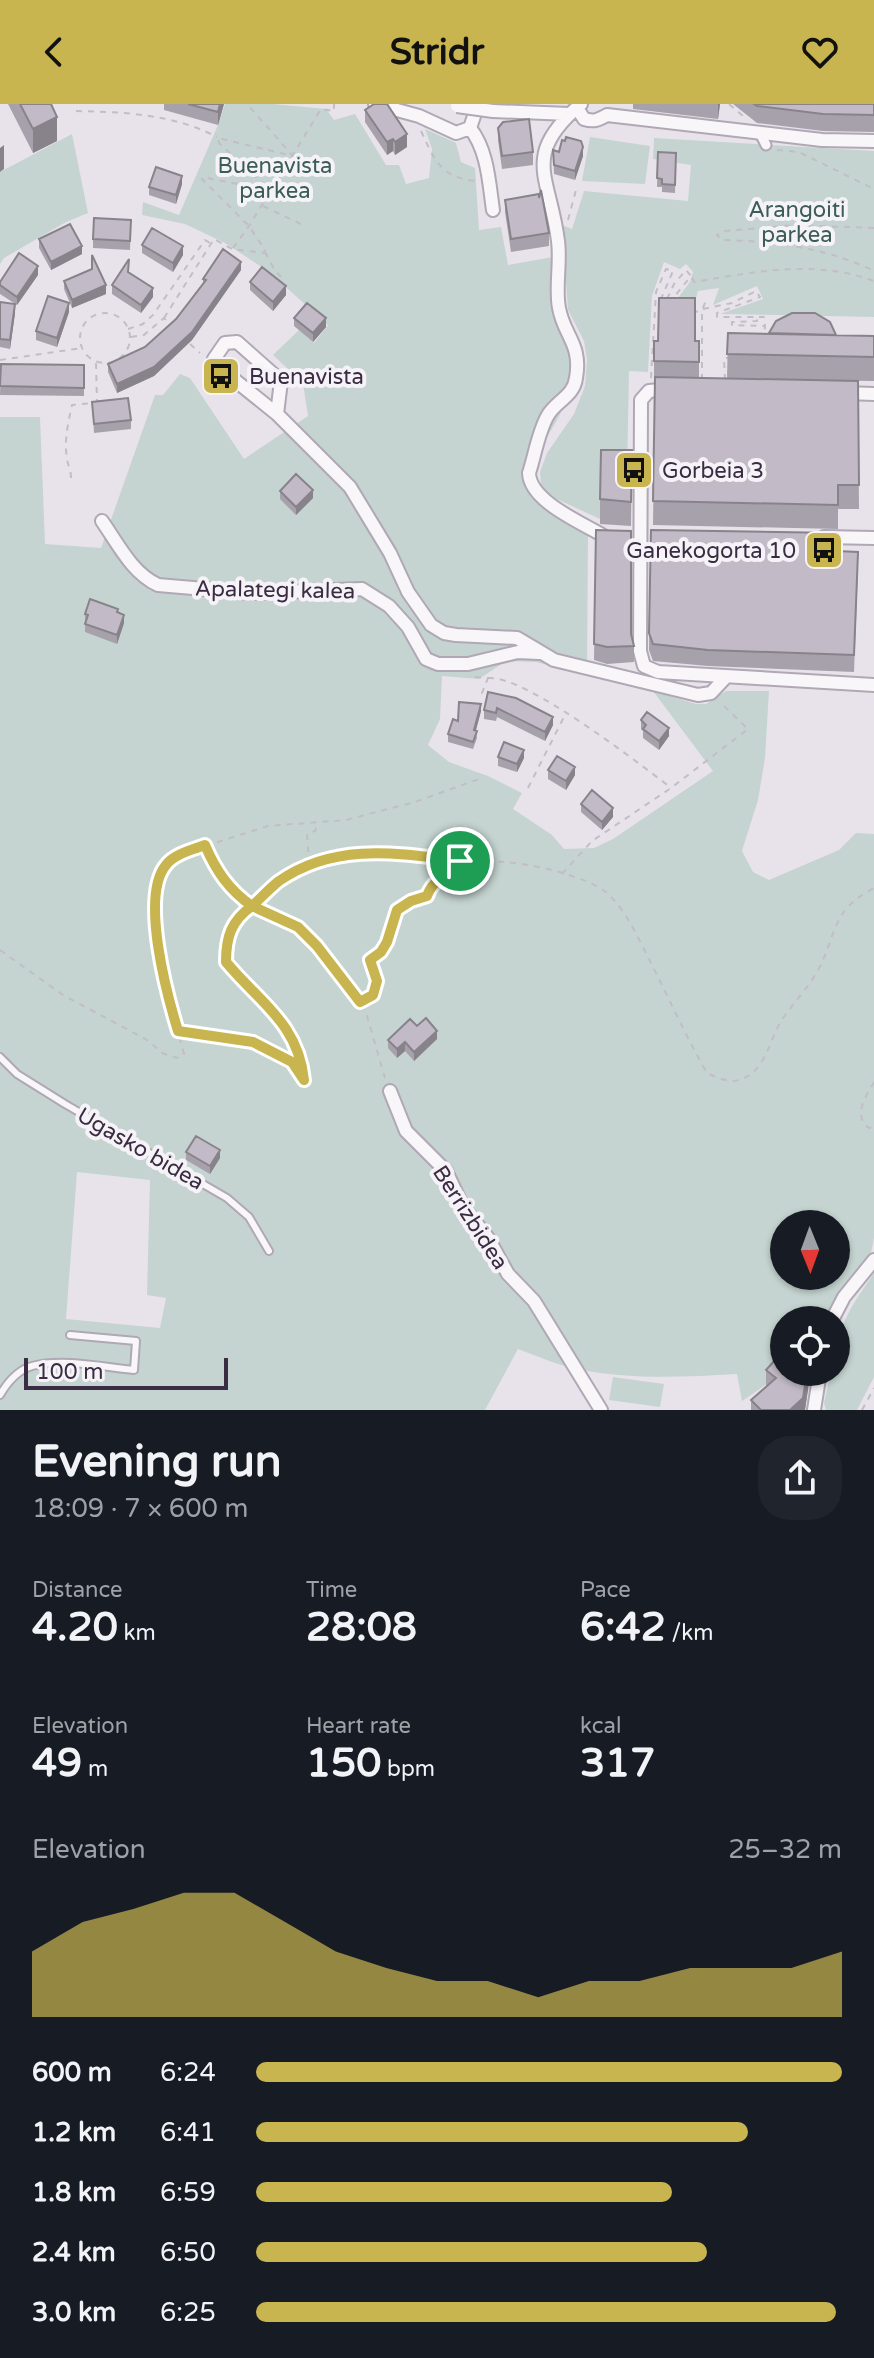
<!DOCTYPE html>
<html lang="en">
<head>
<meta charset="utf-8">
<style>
	body { margin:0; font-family:"Varela Round",sans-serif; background:#20242c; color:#f1f3f6; height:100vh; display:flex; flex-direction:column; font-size:30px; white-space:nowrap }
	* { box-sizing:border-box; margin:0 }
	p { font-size:26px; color:#9ea1a6 }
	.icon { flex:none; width:44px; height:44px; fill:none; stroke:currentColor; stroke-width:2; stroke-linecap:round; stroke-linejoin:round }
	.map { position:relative; height:1306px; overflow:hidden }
	.sheet { display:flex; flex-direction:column; background:#171b24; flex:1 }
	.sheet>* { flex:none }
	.needle { width:52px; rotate:179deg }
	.tools { position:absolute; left:770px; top:1106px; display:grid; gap:16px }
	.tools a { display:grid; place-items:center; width:80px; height:80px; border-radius:50%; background:#171b24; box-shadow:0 2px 6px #0004; font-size:40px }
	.scale { position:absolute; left:24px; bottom:20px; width:204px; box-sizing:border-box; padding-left:8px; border:4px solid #3a2c42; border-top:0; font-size:22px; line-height:28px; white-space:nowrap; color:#3a2c42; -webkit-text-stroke:6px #f6f3f8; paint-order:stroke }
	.pin { position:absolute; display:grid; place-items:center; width:68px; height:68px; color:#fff; margin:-34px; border:4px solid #fff; border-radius:50%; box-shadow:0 2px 8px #0007 }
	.round { display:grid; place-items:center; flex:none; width:84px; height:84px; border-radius:32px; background:#20242c }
	.head { display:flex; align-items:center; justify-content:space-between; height:136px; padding:0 32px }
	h1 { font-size:44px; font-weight:700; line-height:60px }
	.stats { display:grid; grid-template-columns:repeat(3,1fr); gap:12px; height:136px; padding:8px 32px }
	.stats div { display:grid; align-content:center }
	.stats b { font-size:40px; font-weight:700 }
	.stats small { font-size:22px; font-weight:400 }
	.stats p { font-size:22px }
	.chart { height:224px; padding:16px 32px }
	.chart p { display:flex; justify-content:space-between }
	.chart svg { width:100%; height:144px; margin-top:8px; fill:#c8b54f; opacity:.7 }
	ul { padding:0 32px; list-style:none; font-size:26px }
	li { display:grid; grid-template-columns:128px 96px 1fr; align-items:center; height:60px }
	li i { height:20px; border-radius:10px; background:#c8b54f }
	header { display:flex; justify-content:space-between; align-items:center; height:104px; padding:0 32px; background:#c8b54f; color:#111; font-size:36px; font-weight:700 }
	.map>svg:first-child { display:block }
	.green { fill:#c5d4d0; fill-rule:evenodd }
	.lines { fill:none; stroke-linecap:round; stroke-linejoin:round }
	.service-casing { stroke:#b0a8b5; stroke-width:10 }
	.pedestrian-casing { stroke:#b0a8b5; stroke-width:13 }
	.minor-casing { stroke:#b0a8b5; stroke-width:16 }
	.path { stroke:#c3bdc6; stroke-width:2; stroke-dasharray:6 6; stroke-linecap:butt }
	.service { stroke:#f8f6f9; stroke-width:6 }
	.pedestrian { stroke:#f8f6f9; stroke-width:9 }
	.minor { stroke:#f8f6f9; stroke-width:12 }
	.minor-bridge-casing { stroke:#b0a8b5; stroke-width:16; stroke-linecap:butt }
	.minor-bridge { stroke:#f8f6f9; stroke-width:12 }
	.wall { fill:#a7a1ab }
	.shaded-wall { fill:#88838b }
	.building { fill:#c2bbc7; stroke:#88838b; stroke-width:2 }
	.route-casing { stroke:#fff; stroke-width:16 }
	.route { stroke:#c8b54f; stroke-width:10 }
	.labels { text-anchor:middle; stroke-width:8; stroke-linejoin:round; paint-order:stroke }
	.park-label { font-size:22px; fill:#3a5d56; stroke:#f6f3f8 }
	.poi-label { font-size:22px; fill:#3a2c42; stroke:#f6f3f8; text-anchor:start }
	.street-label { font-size:22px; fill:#3a2c42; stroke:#f6f3f8 }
</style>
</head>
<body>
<header><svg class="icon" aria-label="back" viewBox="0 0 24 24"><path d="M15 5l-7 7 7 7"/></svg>Stridr<svg class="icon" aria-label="heart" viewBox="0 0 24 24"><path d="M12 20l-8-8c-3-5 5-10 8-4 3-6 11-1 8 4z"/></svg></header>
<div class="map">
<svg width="874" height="1306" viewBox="0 0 874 1306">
	<rect width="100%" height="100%" fill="#e8e3eb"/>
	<path class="green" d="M225 0H273L326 5 334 16 355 10 386 61H399L406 80 429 74 432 45 425 25 456 39 461 58 475 64 479 126 501 123 508 161 553 153 555 197 552 210C556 219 563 228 566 238 582 283 559 315 535 351 530 360 523 369 525 380 528 398 572 418 588 427L587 571 536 558 506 557 479 575 442 572 440 615 428 641 449 658 488 672 522 689 513 705 552 731 564 745 594 744 613 735 713 667 653 587 696 600H706L726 587H769L765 654 758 696 742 747 753 768 769 776 839 746 856 729 874 730V1134L871 1149 854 1172 835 1216H812L804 1212 802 1216H784C784 1266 784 1270 742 1297L737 1270C684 1273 629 1276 577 1265 557 1261 537 1252 518 1245L485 1306H0V313H40L45 440 101 444 155 291H163L180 270 190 274 244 355 308 312 303 279 273 251 299 226 314 239 328 221 268 167 225 139 185 120 142 111 143 98 179 111 218 21ZM77 1068 150 1076 147 1191 166 1194 160 1224 66 1215ZM784 1120H836V1172H784Z
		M72 30 88 109 66 118 4 154 0 160V68Z
		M590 33 650 42 645 80 582 77Z
		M654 34 874 47V213L720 210 763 195 757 182 713 201 719 184 698 187 693 204 677 195 690 178 693 168 686 160 680 165 664 158 652 192 648 268 629 267 627 370 600 415 548 391 541 380 540 368 547 349 574 310 585 282 587 255 584 237 568 206 562 121 572 125 584 87 688 97 691 61 653 55Z
		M874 1169V1273L857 1306H826L824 1299 831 1268H836C836 1222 849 1206 874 1169Z
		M613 1273 664 1280 660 1303 609 1296Z"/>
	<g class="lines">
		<g class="service-casing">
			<path id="service" d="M0 953 17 970 65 1000 227 1094 249 1113 269 1147
				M0 1291C7 1279 18 1266 32 1262 63 1254 103 1263 134 1266L136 1237 70 1231"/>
		</g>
		<g class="pedestrian-casing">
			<path id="pedestrian" d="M762 33 766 41"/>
		</g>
		<g class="minor-casing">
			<path id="minor" d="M375 0 419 12 456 29 470 24 478 0
				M581 0C520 52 550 72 558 137 561 159 555 183 559 204 564 232 582 240 576 274 574 292 556 297 548 311 538 328 535 351 529 369 530 397 580 418 602 431
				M577 4 584 15C594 18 598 16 607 11L822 36 874 37
				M493 7 569 10
				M470 24C488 47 489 79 493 106
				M671 285 649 287 641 296 640 547 644 562 658 568 874 581
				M845 289 874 290
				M277 310 281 277 237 238 225 239 214 255 216 261 277 310 350 383 390 449 408 488 431 521 444 529 456 531 517 534 554 556 698 591 711 589 726 573
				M102 417C118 440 132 469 158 481L251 489 362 485 389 502 408 523 426 555 438 560H468L518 548 539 549
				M824 433 874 434
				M390 987 406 1027 446 1067 463 1103 488 1134 508 1170 534 1197 601 1306
				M832 1216 844 1193 874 1156
				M814 1306 820 1268"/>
		</g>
		<path class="path" d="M729 0 743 12
			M76 7C124 8 173 10 217 33
			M421 27C435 57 441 74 477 77
			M777 46 799 48 874 85
			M263 102 305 122
			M568 116 576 86
			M874 124 795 121 724 127 717 131 722 136C774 137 827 144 874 167
			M233 144 249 122 321 5 334 7V0
			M265 148 274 165 281 173
			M692 174 694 178C754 168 815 155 874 177
			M667 195 674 180 686 166 691 172 674 193
			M703 205 732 199 756 187 760 193 717 209V213H757V217L732 218V221L765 222 764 232
			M692 208 702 207
			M80 234a25 25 0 1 1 50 0a25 25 0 1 1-50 0Z
			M759 213H764L765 221
			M164 214 214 135 232 145 264 149 265 146 249 122 202 75 203 73 271 87 219 39 218 34 293 52 247 0
			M128 225 143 220 153 211 205 136 210 139
			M131 233 144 231 164 214 171 221
			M190 240 200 249
			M0 256 82 244
			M96 259 97 298
			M651 274 656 188 666 165 673 167 661 195
			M702 276V207L707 193
			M725 276 724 254H728
			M71 374C71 366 68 362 67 355 64 337 68 319 72 301L93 299
			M475 573 488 574 480 594
			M488 574C525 571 637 658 670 683
			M528 684 565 611
			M205 743 212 759 234 790 252 802 298 823 317 842 360 898 367 912 385 974
			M309 760 307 730 315 727 317 721
			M562 770 592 737 671 684 748 625 722 600
			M0 846 63 891 149 937 162 949 177 954 184 950 168 895 154 807 159 776 165 761 180 750 268 722 346 716 415 698 479 675
			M361 898 373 891 377 877 370 856 381 848 387 838 397 806 411 797 427 792C432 778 442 772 456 772L454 763H460V758
			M178 927 253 938 292 958 304 976C298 919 259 898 226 858 226 825 234 819 257 798 331 729 378 751 467 758 479 759 491 757 503 758 529 759 587 772 607 789 627 807 640 838 652 861 670 897 687 934 707 969 718 974 730 980 742 975 765 966 769 938 780 919 791 901 806 887 817 868 838 830 829 808 874 784
			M874 978C866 992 852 1012 869 1024L874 1023
			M862 1306 874 1284"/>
		<use href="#service" class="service"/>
		<use href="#pedestrian" class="pedestrian"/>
		<use href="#minor" class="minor"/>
		<g class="minor-bridge-casing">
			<path id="minor-bridge" d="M457 2 493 7"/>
		</g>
		<use href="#minor-bridge" class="minor-bridge"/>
	</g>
	<path class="wall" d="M8 0H51L57 37 33 49Z
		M164 0H224L218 21 164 6Z
		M633 0H720L718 15 633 5Z
		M733 0H874V28L823 27 757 19Z
		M365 6 407 43 395 51 393 47 387 51 365 18Z
		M498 24 533 48V61L502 65 498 36Z
		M553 46 583 52 575 76 554 70Z
		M658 48 676 49 675 89 662 88V83H657Z
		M182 80 176 100 149 91V83Z
		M505 96 549 129V142L511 148 505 108Z
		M131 116 130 146 93 144V135Z
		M39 135 82 150 51 166 39 144Z
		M142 141 183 151 173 168 142 149Z
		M241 166 192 236 154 272 117 289 108 268V260L145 243 176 215 203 179V175Z
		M128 168 153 193 141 209 112 190V181Z
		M38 171 17 201 0 190V178Z
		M64 177 106 190 72 204 64 185Z
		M250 178 286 191 273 207 250 186Z
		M0 198 15 209 10 245 0 243Z
		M69 208 57 243 36 236V227Z
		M294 214 326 223 313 238 294 222Z
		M728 229 874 232V277L734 275 858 277 859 405H838V425L653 421 655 274H654V237H699V274L727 275Z
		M1 260 84 261V292L0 291Z
		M92 298 131 316V325L94 329Z
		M632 346 631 422 600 420V395Z
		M280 387 313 394 296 411 280 395Z
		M596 426 634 542V558L607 560 594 556Z
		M651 426 837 447 858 465 854 568 708 562 653 557 649 546Z
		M118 509 124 519 117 540 85 528V510Z
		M488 588 553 621 545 637 497 613 496 617 484 615V606Z
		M481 607 476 626 477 634 473 645 448 638V630L458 617Z
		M641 616 669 632 659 646 643 634V627L641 625Z
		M498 653 524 654 517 668 498 662Z
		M548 666 575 671 566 686 548 675Z
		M581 700 613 713 602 726 581 708Z
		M417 922 437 935 414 957 405 947 397 954 388 944V936Z
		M186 1048 220 1054 210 1070 186 1056Z
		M766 1266 810 1268 805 1306H751V1296L766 1283Z"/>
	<path class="shaded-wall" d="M220 0H224L218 21V8Z
		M718 0H720L718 15Z
		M57 13V37L33 49V25Z
		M407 30V43L395 51V38Z
		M393 35V47L387 51V38Z
		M4 41V65L0 68V44Z
		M583 43V52L575 76V67Z
		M182 72V80L176 100V91Z
		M82 142V150L51 166V158Z
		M183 142V151L173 168V159Z
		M241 158V166L192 236 154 272 117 289V280Z
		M38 162V171L17 201V193Z
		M106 181V190L72 204V196Z
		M286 182V191L273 207V198Z
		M153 184V193L141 209V201Z
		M69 199V208L57 243V234Z
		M15 200V209L10 245V236Z
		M326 214V223L313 238V229Z
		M313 386V394L296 411V403Z
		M124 511V519L117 540V531Z
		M481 600V607L474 633V626Z
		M553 613V621L545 637V628Z
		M669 624V632L659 646V637Z
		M524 646V654L517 668V660Z
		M575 663V671L566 686V677Z
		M613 704V713L602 726V718Z
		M437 927V935L414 957V948Z
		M405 938V947L397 954V945Z
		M220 1046V1054L210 1070V1062Z
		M807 1268H810V1273L805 1306H790Z"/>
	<path class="building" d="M20 0H51L57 13 33 25Z
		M188 0H220L218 8Z
		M374 0H387L407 30 395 38 393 35 387 38 365 6Z
		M754 0H874V11L823 10 757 2Z
		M529 15 533 48 502 52 498 24 503 18Z
		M566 33 581 37 583 43 575 67 554 61 553 46 559 48 562 36 565 37Z
		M658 48 676 49 675 81 662 80V75L657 74Z
		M156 63 182 72 176 91 149 83Z
		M541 86 549 129 511 135 505 96 539 90V94Z
		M94 114 131 116 130 137 93 135Z
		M70 120 82 142 51 158 39 135Z
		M152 124 183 142 173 159 142 141Z
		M223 145 241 158 192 228 154 263 117 280 108 260 145 243 176 215 206 176 203 175Z
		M19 149 38 162 17 193 0 181V178Z
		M92 151 106 181 72 196 64 177 92 165Z
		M129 155 128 168 153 184 141 201 112 181Z
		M262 163 286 182 273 198 250 178Z
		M48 192 69 199 57 234 36 227Z
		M659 194H695V237H699V258L654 257V237H658Z
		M0 198 15 200 10 236 0 235Z
		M307 199 326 214 313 229 294 214Z
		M792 209H815L830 218 836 231 769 229 776 217Z
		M728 229 874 232V253L727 250Z
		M1 260 84 261V284L0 282Z
		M655 273 858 277 859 381H838V401L653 397Z
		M128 294 131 316 94 320 92 298Z
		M601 346H632L631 398 600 395Z
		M296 370 313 386 296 403 280 387Z
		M596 426 631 427V530L634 542 607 543 594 540Z
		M651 426 837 429V447L858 448 854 551 708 546 653 540 649 529Z
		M90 495 118 505 117 508 124 511 117 531 85 520 88 511 85 510Z
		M488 588 516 594 553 613 545 628 497 604 496 609 484 606Z
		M459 598 481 600 474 626 477 627 473 638 448 630 453 615 458 617Z
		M647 608 669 624 659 637 643 625 646 621 641 616Z
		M504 638 524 646 517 660 498 653Z
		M557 652 575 663 566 677 548 666Z
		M592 686 613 704 602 718 581 700Z
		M426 914 437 927 414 948 405 938 397 945 388 936 410 915 417 922Z
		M196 1032 220 1046 210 1062 186 1048Z
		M784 1246V1268H807L803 1294 790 1306H761L751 1296 776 1274 766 1266Z"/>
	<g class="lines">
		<g class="route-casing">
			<path id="route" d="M460 757C397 749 335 738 279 777 270 784 261 794 252 802 229 786 216 767 205 741 192 746 174 750 166 761 140 792 167 891 178 927L253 938 292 958 304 976C298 919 259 898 226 858 226 833 231 817 252 802L298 823 317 842 360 898 373 891 377 877 370 856 381 848 387 838 397 806 411 797 427 792C432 778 442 772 456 772L454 763H460V757"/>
		</g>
		<use href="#route" class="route"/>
	</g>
	<defs>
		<g id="bus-square" transform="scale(2)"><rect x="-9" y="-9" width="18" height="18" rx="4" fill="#c8b54f" stroke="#f6f3f8"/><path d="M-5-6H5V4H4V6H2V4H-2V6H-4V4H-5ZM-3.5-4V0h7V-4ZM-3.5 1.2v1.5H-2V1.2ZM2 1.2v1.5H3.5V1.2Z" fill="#111"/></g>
	</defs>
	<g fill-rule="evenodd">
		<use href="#bus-square" x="221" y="272"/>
		<use href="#bus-square" x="634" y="366"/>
		<use href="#bus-square" x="824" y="446"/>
	</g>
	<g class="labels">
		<g class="park-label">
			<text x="275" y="69">Buenavista<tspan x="275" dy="25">parkea</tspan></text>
			<text x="797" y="113">Arangoiti<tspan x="797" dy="25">parkea</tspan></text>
		</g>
		<g class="poi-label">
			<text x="249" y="280">Buenavista</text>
			<text x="662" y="374">Gorbeia 3</text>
			<text x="796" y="454" text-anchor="end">Ganekogorta 10</text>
		</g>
		<g class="street-label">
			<text transform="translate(275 485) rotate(1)" y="8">Apalategi kalea</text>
			<text transform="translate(141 1044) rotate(30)" y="8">Ugasko bidea</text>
			<text transform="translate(471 1113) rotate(57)" y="8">Berrizbidea</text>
		</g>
	</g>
</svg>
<div class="tools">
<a><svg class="needle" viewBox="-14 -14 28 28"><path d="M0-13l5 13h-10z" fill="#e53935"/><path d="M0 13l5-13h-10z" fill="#9ea1a6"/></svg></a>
<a><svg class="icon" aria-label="locate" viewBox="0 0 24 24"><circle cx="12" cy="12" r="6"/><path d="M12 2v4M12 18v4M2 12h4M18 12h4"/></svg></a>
</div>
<div class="scale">100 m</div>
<div class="pin" style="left:460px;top:757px;background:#1e9e55"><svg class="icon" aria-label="arrive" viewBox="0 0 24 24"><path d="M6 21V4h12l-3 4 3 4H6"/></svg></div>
</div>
<section class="sheet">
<div class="head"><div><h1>Evening run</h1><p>18:09 · 7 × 600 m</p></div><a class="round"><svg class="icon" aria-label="share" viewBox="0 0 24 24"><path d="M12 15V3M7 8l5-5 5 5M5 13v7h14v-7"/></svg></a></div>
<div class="stats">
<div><p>Distance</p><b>4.20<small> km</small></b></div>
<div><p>Time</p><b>28:08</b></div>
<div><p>Pace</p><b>6:42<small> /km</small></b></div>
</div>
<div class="stats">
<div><p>Elevation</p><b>49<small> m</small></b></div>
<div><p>Heart rate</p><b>150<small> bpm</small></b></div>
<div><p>kcal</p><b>317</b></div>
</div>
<div class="chart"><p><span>Elevation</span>25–32 m</p>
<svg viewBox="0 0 160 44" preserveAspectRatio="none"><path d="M0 44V24L10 15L20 11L30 6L40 6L50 15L60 24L70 29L80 33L90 33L100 38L110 33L120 33L130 29L140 29L150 29L160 24V44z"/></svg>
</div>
<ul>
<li><b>600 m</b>6:24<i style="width:100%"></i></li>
<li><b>1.2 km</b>6:41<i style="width:84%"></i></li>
<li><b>1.8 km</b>6:59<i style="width:71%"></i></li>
<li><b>2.4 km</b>6:50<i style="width:77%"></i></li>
<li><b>3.0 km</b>6:25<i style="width:99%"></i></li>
</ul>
</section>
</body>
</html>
